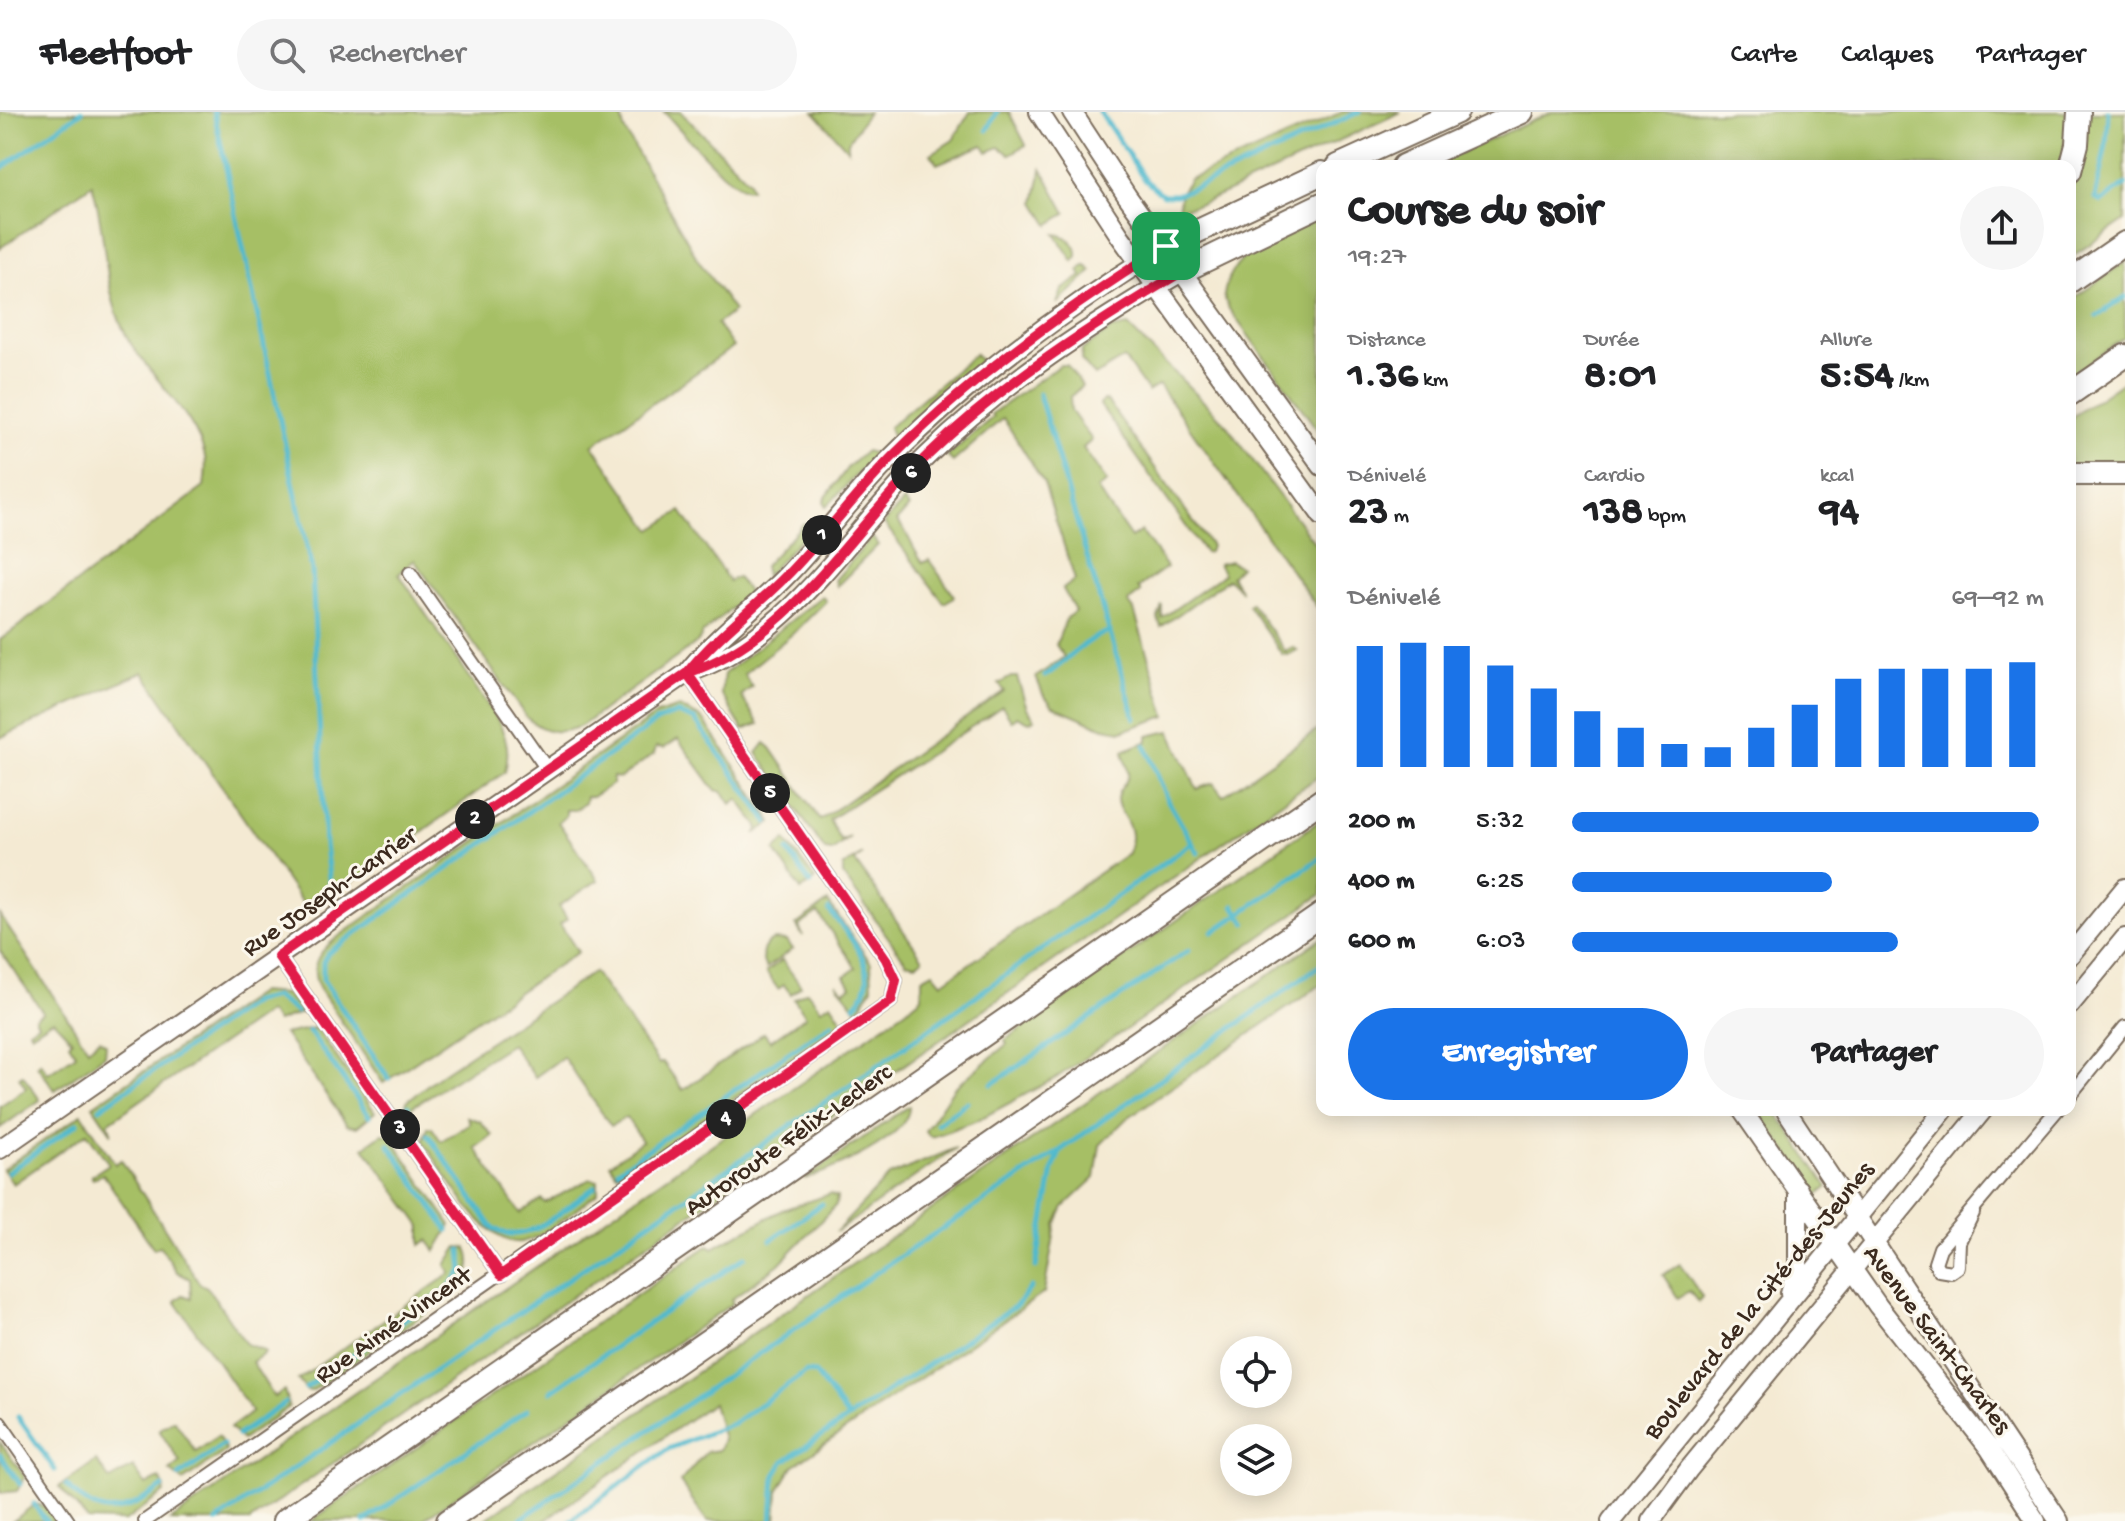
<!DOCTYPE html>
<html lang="fr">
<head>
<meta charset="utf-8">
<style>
	body { margin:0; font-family:"Gochi Hand",sans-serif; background:#f6f6f6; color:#202124; height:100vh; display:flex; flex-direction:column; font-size:30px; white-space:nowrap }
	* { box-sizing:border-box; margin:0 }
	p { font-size:26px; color:#757577 }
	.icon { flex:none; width:44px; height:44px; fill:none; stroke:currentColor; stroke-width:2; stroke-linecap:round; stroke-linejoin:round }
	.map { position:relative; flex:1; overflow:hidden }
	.panel { position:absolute; left:1316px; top:48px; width:760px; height:956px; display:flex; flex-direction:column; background:#fff; border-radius:16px; box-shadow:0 4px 20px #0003 }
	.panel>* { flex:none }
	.buttons { position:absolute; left:1220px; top:1224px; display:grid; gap:16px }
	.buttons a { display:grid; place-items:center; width:72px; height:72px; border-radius:50%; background:#fff; box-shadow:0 4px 20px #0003; font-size:40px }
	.pin { position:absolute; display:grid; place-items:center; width:68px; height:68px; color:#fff; margin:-34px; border-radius:16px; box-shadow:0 4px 12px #0006 }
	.km { position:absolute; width:40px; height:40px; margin:-20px; border-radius:50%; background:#222; color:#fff; font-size:22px; line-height:40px; text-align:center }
	.round { display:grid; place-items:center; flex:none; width:84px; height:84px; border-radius:42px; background:#f6f6f6 }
	.overview { display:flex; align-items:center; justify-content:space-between; height:136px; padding:0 32px }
	h1 { font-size:44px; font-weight:700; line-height:60px }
	.stats { display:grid; grid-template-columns:repeat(3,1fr); gap:12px; height:136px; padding:8px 32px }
	.stats div { display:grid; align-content:center }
	.stats b { font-size:40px; font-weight:700 }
	.stats small { font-size:22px; font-weight:400 }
	.stats p { font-size:22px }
	.chart { height:224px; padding:16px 32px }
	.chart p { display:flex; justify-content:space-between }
	.chart svg { width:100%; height:144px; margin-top:8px; stroke:#1a73e8; stroke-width:6 }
	.button { display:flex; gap:16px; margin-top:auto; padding:16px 32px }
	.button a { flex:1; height:92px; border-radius:48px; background:#1a73e8; color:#fff; font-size:32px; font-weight:700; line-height:92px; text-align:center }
	.button a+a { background:#f6f6f6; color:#202124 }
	ul { padding:0 32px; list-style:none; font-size:26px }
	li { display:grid; grid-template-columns:128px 96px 1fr; align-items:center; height:60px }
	li i { height:20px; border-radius:10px; background:#1a73e8 }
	header { display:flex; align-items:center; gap:48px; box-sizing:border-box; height:112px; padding:0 40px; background:#fff; border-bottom:2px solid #e0e0e0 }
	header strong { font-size:38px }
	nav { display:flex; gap:44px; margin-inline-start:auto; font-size:28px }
	.search { width:560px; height:72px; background:#f6f6f6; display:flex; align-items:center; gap:20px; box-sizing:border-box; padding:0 28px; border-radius:44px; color:#757577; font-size:30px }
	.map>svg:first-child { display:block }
	.green { fill:#a6bf65; stroke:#707442; stroke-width:2 }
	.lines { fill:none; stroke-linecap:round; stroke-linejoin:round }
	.stream { stroke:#50b9ce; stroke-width:5 }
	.street-casing { stroke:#7c6d5d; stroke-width:16 }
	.secondary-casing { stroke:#7c6d5d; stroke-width:22 }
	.highway-casing { stroke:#7c6d5d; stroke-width:26 }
	.street { stroke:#fff; stroke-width:12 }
	.secondary { stroke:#fff; stroke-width:18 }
	.highway { stroke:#fff; stroke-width:22 }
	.route-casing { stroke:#fff; stroke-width:16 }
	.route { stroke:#e11d48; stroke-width:10 }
	.labels { text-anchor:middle; stroke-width:6; stroke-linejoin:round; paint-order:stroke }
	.street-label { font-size:26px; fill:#3b2a1e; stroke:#fbf7ec }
</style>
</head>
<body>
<header>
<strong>Fleetfoot</strong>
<div class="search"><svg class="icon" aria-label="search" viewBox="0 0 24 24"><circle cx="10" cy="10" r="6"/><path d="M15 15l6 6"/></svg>Rechercher</div>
<nav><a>Carte</a><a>Calques</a><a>Partager</a></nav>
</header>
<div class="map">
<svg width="2125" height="1409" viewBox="0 0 2125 1409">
	<rect width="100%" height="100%" fill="#fbf7ec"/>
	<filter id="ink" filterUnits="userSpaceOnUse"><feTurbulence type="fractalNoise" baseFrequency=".0125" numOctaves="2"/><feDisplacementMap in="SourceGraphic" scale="16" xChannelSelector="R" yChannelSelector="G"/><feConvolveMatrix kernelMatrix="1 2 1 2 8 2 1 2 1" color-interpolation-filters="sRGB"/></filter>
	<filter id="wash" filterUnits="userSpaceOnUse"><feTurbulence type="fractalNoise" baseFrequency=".006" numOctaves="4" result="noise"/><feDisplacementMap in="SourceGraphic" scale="32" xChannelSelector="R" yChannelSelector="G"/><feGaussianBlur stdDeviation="1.8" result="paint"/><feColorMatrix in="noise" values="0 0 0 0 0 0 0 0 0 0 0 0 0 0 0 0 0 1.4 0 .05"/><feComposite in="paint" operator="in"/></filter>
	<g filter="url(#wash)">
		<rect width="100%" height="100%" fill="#f4ead3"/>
		<path class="green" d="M0 0H620L624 17 698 148 734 199 717 212 733 235 593 333 652 418 681 399 729 469 737 465 749 481 703 521 698 530 581 614C559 623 545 621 527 606L414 448 399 462 497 607C507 626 510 639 505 660L309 801 143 560 0 626V528L204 375C205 366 207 354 205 345 197 302 144 260 125 221 102 175 107 120 92 72L0 136Z
			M664 0H681L749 69 751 77C729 78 681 17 664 0Z
			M814 0H868L848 30V38Z
			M970 0H1009L1026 33 1010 42 999 35 987 40 983 33 937 52 931 42 953 28Z
			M1342 0H1401L1204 91 1178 98 1181 80 1190 67Z
			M1552 0H2068L2062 54H1431Z
			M2087 0H2125V108L2070 146V79L2080 57Z
			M1042 57 1066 101 1049 113 1035 90Z
			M1322 102V324L1229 197 1224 184C1229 138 1285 121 1322 102Z
			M1055 122C1067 123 1078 132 1077 144L1073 149Z
			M2125 150V225L2070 264V189Z
			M1085 153 1092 159 1057 192 1062 178 1082 164 1079 159Z
			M1128 214 1224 310 1322 441V502L1159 273 1148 280 1124 246 1095 264 1081 248 1082 238 1112 217Z
			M975 242 981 249 893 326 889 315Z
			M1060 253H1067L1082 274 1070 285 1071 299 1092 328 1083 336 1107 370 1097 377 1131 426 1141 419 1167 455 1138 476 1141 480 1128 490 1134 498 1166 604 1122 619 1104 616 1053 594 1043 582 1036 565 1064 545 1056 533 1066 507 1075 499 1063 477 1075 468 1044 371 1003 306 953 350 947 344 993 305 991 302Z
			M2125 268V354L2070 353V306Z
			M1103 288 1107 289 1211 434 1209 440 1205 441 1100 293Z
			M866 339 876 342 826 395 824 388 848 355Z
			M904 389 909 395 897 409C909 421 912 437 923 451L929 448 953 482 954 485 944 491 884 411Z
			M804 411 813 413 766 464 764 454Z
			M872 425 878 433 837 474 835 468Z
			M1230 449 1240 455 1231 464 1242 480 1228 467 1161 515 1158 506 1162 493V506L1224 462 1218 452Z
			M822 484 826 489 797 518 744 562 752 575 741 584 759 612 743 618 721 581 724 562Z
			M1251 491 1285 539 1293 535 1297 538 1288 543 1282 542 1248 493Z
			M1011 565H1017L1027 596 1035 607 1029 610 1017 604 1012 609 1002 594C945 634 886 669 829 708L841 729 850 725 832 739 825 738 757 641 765 631 771 636 820 708 1004 579 999 572Z
			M679 595 703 607 772 710 755 722 759 716 738 687 731 692 723 680 715 678 678 627 664 636 656 635 654 642 620 666 613 665 612 672 592 685H586L585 691 575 698H566V704L558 710 598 768 559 794 567 807 560 812 578 840 383 971 319 876C307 851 322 836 342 822L657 602Z
			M1322 615V662L250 1409H170L905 899 922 885V866L933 860 942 871 1128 741C1139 711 1117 704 1117 687 1117 678 1126 673 1128 664 1129 657 1124 647 1123 639L1148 629V624L1170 619 1197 677 1213 671 1223 684Z
			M1322 707V782L1056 966 978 1008 931 1025 925 1019 954 976 1007 932 1005 928Z
			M785 728 815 767 801 778 775 739Z
			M862 742 855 749 923 847 916 852 906 850 843 763V755Z
			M828 790 871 851 872 875 858 899 836 871 844 879 851 874 845 864 856 856 818 801 799 814 803 824 796 813Z
			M0 803 88 937 100 927 106 932 105 943 55 978 37 953 40 950 48 961 76 942 69 931 72 928 53 908 31 922 29 918 38 912 35 906 43 900 0 839Z
			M1322 826V872L1126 1007 1100 1033 1095 1066 1064 1095 1056 1112 1044 1181 793 1354 778 1379 776 1409H707L680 1370 706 1340 719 1338 723 1327 713 1291 544 1409H483Z
			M773 828 787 829 793 837 766 856C760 845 761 834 773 828Z
			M782 848 801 874 791 882 784 873 778 877 766 860Z
			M594 860 659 952 663 950 683 978 764 921 770 929 806 904 794 887 807 879 821 897 831 891 844 911 625 1062 616 1061 610 1052 642 1029 626 1005 611 1014 563 945 535 965 511 932 404 1000 407 989 441 962Z
			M260 880 285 882 303 900 277 910 268 900 108 1011 112 1022 93 994Z
			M313 916 317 917 375 1000 357 1015 347 1013 284 922Z
			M23 963 40 988 0 1016V994L26 976 19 965Z
			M909 994C911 1025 831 1059 804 1067Z
			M1757 998H1775L1828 1075 1818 1083Z
			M82 1002 115 1052 121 1048 200 1172 207 1175 246 1232 263 1238 265 1241 252 1250 274 1285 284 1278 289 1295 242 1328 230 1316 252 1300 175 1189 183 1183 191 1186 190 1167 177 1160 160 1134 154 1137 103 1062 93 1067 91 1064 109 1052 87 1021 13 1072 3 1057Z
			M467 1005 480 1009 492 1023 475 1036 520 1101 542 1087 545 1091 590 1067 598 1069V1081C576 1096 550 1122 525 1129 487 1141 442 1056 423 1029L428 1015 432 1016 441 1029 470 1011Z
			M382 1022 390 1024 451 1113 436 1139 428 1128 421 1133V1114L364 1035Z
			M956 1036 836 1120 889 1064Z
			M830 1082 837 1085 836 1093 779 1152 731 1188 733 1191 421 1409H311L709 1133 713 1136 782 1098Z
			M458 1135 467 1136C474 1152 469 1168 456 1180L312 1279H307L298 1268 451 1161 446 1153Z
			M1680 1152 1702 1185 1698 1190 1689 1179 1678 1186 1663 1163Z
			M174 1308 196 1340 218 1324 226 1339 183 1369 170 1359 180 1350 159 1318Z
			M0 1330 25 1365 17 1379 0 1381Z
			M96 1349 110 1368 133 1355 146 1373 159 1366 165 1375 164 1381 125 1409 88 1408 59 1375Z
			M35 1392 45 1394 55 1409H13Z"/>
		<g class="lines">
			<path class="stream" d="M214 0 312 458 325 733 331 781
				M1100 0 1146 69 1163 83H1176L1201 73 1359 0
				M2108 0 2106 33 2095 86 2101 90 2125 73
				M987 18 997 0
				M0 57 81 0
				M2097 204 2125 185
				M2070 223 2074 221
				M1039 282 1135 606
				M1045 564C1068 549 1083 528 1110 519
				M1145 633 1167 687 1198 741
				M788 739 810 771
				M1234 794 1246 811
				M829 798C849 825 887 861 855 893
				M1213 820 1322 745
				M309 919 369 1004
				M389 967 323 868V850L328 841 657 609 677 601 695 608 768 710
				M992 972 1189 838
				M408 994V995
				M100 996 253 890 275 885 296 900
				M937 1012 967 990
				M428 1023 492 1115C524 1140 568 1093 595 1075
				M389 1033 448 1118
				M618 1058 832 911
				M8 1060 78 1011
				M771 1128 822 1092
				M1036 1155 1053 1057 1061 1038 1322 852
				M306 1276 447 1178 463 1158 461 1138
				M551 1279 745 1145
				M18 1305 55 1358
				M238 1323 285 1291
				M0 1343 20 1372
				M179 1364 223 1333
				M66 1373C101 1409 120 1404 163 1375
				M34 1392 46 1409
				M217 1409 870 959 1192 731
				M365 1409 527 1298
				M518 1409 886 1154 1061 1038
				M570 1409 668 1337 734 1311 806 1260 815 1261 847 1304
				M772 1409 775 1363 784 1349 1017 1193 1031 1175"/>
		</g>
	</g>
	<g filter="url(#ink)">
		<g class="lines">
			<g class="street-casing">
				<path id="street" d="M410 461 547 657
					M278 844 501 1163
					M2070 983 2125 915
					M1973 1101 1959 1130 1958 1155 1951 1160 1939 1158 1935 1151 1940 1136 2057 998
					M0 1311 68 1409
					M145 1409 891 889 896 868 886 847 687 561"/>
			</g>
			<g class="secondary-casing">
				<path id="secondary" d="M1039 0 1120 124 1322 404
					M1072 0 1127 84 1322 354
					M687 561C792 527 851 417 927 344 1002 271 1093 212 1183 159
					M2070 843 2125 776
					M2070 893 2125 826
					M1742 998 1878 1194 1989 1336 2036 1409
					M1786 998 2059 1409
					M0 1037 687 561C716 524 754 497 787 463 823 426 854 382 892 345 973 264 1068 195 1166 134
					M1790 1181 1798 1153V1077
					M1611 1409 1944 998
					M1651 1409 1689 1357 1983 998"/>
			</g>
			<g class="highway-casing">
				<path id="highway" d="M1338 54 1457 0
					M1403 54 1522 0
					M2070 59 2077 32 2079 0
					M1166 134 1322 61
					M1183 159 1322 92
					M2070 169 2125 131
					M2070 282 2125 244
					M2070 362H2125
					M284 1409 1322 688
					M448 1409 1322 802"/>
			</g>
			<use href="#street" class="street"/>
			<use href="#secondary" class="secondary"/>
			<use href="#highway" class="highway"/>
		</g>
	</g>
	<g class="lines" filter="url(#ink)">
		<g class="route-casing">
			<path id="route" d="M1166 134C1070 194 976 261 896 341 857 380 825 424 787 463 754 497 716 524 687 561L278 844 501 1163 891 889 896 868 886 847 687 561C792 527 851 417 927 344 1002 271 1094 212 1183 159L1166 134"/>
		</g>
		<use href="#route" class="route"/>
	</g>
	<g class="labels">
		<g class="street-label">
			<text transform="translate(328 778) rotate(-35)" y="9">Rue Joseph-Carrier</text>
			<text transform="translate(787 1026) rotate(-35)" y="9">Autoroute Félix-Leclerc</text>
			<text transform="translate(1757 1187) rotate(-51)" y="9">Boulevard de la Cité-des-Jeunes</text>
			<text transform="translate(392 1211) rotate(-35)" y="9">Rue Aimé-Vincent</text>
			<text transform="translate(1939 1226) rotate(53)" y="9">Avenue Saint-Charles</text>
		</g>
	</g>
</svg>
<div class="buttons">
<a><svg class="icon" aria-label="locate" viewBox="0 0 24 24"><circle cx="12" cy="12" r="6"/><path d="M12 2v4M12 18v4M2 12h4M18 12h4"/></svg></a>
<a><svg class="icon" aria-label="layers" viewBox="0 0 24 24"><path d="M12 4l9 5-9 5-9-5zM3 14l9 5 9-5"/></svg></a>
</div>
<div class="pin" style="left:1166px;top:134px;background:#1e9e55"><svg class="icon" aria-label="arrive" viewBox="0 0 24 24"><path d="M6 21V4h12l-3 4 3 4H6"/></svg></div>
<b class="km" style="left:822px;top:423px">1</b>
<b class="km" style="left:475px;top:707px">2</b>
<b class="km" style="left:400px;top:1017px">3</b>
<b class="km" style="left:726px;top:1007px">4</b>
<b class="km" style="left:770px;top:681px">5</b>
<b class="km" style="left:911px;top:361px">6</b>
<section class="panel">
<div class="overview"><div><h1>Course du soir</h1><p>19:27</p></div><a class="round"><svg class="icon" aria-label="share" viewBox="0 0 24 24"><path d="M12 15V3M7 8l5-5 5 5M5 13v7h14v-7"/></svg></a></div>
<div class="stats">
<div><p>Distance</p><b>1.36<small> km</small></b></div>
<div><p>Durée</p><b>8:01</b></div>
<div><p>Allure</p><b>5:54<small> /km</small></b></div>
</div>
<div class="stats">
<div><p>Dénivelé</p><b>23<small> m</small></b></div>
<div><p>Cardio</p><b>138<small> bpm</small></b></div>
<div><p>kcal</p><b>94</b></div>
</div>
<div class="chart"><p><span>Dénivelé</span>69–92 m</p>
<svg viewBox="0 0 160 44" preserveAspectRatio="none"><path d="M5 44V7M15 44V6M25 44V7M35 44V13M45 44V20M55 44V27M65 44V32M75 44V37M85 44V38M95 44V32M105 44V25M115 44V17M125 44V14M135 44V14M145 44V14M155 44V12"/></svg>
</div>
<ul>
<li><b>200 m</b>5:32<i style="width:99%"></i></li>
<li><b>400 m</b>6:25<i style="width:55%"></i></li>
<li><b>600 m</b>6:03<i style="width:69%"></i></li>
</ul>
<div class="button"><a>Enregistrer</a><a>Partager</a></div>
</section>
</div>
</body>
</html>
